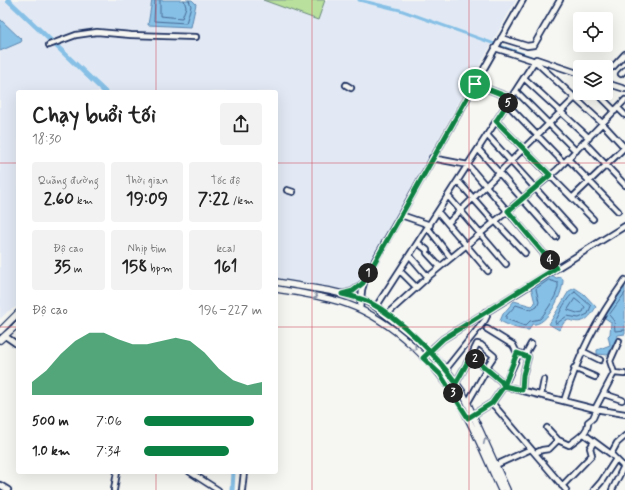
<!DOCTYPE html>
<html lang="vi">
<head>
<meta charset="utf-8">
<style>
	body { margin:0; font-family:Mynerve,sans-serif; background:#f2f2f2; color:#222; height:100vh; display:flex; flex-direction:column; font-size:15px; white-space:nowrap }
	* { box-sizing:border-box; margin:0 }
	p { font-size:13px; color:#767676 }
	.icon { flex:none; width:22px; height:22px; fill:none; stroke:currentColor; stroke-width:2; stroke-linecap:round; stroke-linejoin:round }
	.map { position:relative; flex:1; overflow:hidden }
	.details { position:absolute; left:16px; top:90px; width:262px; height:384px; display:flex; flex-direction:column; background:#fff; border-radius:4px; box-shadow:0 4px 16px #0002 }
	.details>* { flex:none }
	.fabs { position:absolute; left:573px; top:12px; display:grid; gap:8px }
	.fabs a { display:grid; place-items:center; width:40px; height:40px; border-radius:4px; background:#fff; box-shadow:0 4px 16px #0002; font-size:20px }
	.pin { position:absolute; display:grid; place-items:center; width:34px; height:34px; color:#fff; margin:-17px; border:2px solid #fff; border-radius:50%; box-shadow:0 1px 4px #0007 }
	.km { position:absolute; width:20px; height:20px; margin:-10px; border-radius:50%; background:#222; color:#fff; font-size:11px; line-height:20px; text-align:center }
	.round { display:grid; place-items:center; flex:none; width:42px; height:42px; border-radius:4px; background:#f2f2f2 }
	.summary { display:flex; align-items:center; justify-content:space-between; height:68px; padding:0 16px }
	h1 { font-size:22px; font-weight:700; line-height:30px }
	.stats { display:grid; grid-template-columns:repeat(3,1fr); gap:6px; height:68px; padding:4px 16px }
	.stats div { display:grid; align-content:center; border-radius:4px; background:#f2f2f2; text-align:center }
	.stats b { font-size:17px; font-weight:700 }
	.stats small { font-size:11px; font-weight:400 }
	.stats p { font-size:11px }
	.chart { height:112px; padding:8px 16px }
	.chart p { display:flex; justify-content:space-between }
	.chart svg { width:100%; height:72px; margin-top:4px; fill:#0b8043; opacity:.7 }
	ul { padding:0 16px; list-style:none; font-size:13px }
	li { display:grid; grid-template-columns:64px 48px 1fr; align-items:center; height:30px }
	li i { height:10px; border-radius:5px; background:#0b8043 }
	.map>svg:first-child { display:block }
	.built { fill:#e2e9f4 }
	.green { fill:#b9e09c; stroke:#6a887d }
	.water { fill:#87c0e6; stroke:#5c86b0 }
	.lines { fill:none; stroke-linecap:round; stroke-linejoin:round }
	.shore { stroke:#466994; stroke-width:1 }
	.canal { stroke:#87c0e6; stroke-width:3 }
	.river { stroke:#87c0e6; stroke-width:5 }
	.minor-casing { stroke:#1b2f5e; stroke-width:8 }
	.major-casing { stroke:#1b2f5e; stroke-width:8 }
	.minor { stroke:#f6f6f2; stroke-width:4.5 }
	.major { stroke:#f6f6f2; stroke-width:5.5 }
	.oneway { stroke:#8892a8 }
	.route-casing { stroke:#fff; stroke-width:8 }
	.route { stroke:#0b8043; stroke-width:5 }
	.grid { fill:none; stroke:#d1495b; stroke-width:1; stroke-opacity:0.55 }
</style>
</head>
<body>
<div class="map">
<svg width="625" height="490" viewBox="0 0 625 490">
	<rect width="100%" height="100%" fill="#f6f6f2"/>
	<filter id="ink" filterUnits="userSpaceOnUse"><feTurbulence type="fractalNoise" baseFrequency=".025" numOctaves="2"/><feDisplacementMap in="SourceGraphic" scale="8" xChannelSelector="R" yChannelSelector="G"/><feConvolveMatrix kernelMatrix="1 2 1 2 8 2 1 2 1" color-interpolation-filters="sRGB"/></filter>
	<g filter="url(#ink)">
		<path class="built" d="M0 0H516L359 283 350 292 276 280V92H18V306L7 312 0 319Z"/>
		<path class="green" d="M263 0H325L318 20Z"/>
		<path class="water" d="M152 0H192L196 4 191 27 148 25Z
			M0 19 22 40 21 42 0 51Z
			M551 274 556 278 561 277 563 279C564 292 547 327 532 324L529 330C518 330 510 326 500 321L503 314 514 301 532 306 535 303 531 287Z
			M625 285V334L618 335 608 355 597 354V350L610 345 608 336 610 334 611 322 602 316Z
			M575 288 584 294 596 307C589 319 583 325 569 320L565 321 559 330 549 324 569 291Z"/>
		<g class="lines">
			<path class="shore" d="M155 0 154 21 186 23 191 6 189 0
				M160 0V16L182 18 186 7 184 0
				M549 280 558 283C560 292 546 312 540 319L530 321 525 326 506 319V316L516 305 531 310 537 307 539 302 536 289Z
				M575 292 591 306 588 314 579 318 567 316 556 324 555 322C560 313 566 297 575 292Z
				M625 293 609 315 614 321 615 331 625 330
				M575 299 585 307 583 312 577 313 568 310Z"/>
			<path class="canal" d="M359 0 400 10 531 57"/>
			<path class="river" d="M8 0 105 92
				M232 490 233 472"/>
			<g class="minor-casing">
				<path id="minor" d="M501 38 527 46 534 45 560 0
					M49 45 76 35 97 32 131 35 196 37
					M495 48 535 61 602 123 625 148
					M613 67 625 54
					M621 74 625 70
					M524 78 589 138
					M606 83 625 89
					M475 84 511 98
					M346 85 351 88
					M516 91 576 151
					M597 93 615 111
					M507 104 564 163
					M618 108 625 115
					M496 121 593 219
					M487 135 573 230
					M584 142 625 185
					M478 149 556 237
					M432 158 468 165 556 268
					M568 159 618 211
					M458 181 494 222
					M287 190 293 192
					M448 196 506 264
					M572 198 625 147
					M438 212 488 271
					M401 215 430 225
					M495 221 525 253
					M448 223 580 93
					M428 228 451 258
					M418 243 427 250V253L440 267
					M410 256 428 277
					M400 271 416 287
					M342 294 353 291 363 283
					M376 307 536 59 580 74
					M360 309 362 290 366 276 523 0
					M386 315 428 277 557 170 625 100
					M487 329 513 345 517 353
					M5 336 18 345
					M582 351 600 360
					M525 355 531 344
					M471 356 477 344 481 345 494 356 486 368
					M423 357 443 339 625 226
					M574 368 595 377
					M446 369 485 320 487 316 485 312
					M614 373 610 361 619 341
					M456 383 471 356 501 381 504 386 595 409 625 414
					M604 394 622 400
					M541 395 544 380
					M564 401C579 353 596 321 625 280
					M468 402 487 369
					M492 403 566 490
					M595 409 614 373 624 374
					M471 416 492 403 504 386 519 353 528 357 523 375 522 390
					M547 428 558 440
					M584 434 611 454 625 468
					M535 453 542 450 549 449 558 440 569 445C576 439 589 433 588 422L593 418 597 409
					M611 454 617 443 625 436
					M496 465 531 449
					M190 472 218 490
					M0 485 8 490
					M562 486 592 455 590 448 594 442
					M114 490 117 472
					M242 490 244 472
					M594 490 601 482 616 459
					M612 490 623 468"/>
			</g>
			<g class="major-casing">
				<path id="major" d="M276 282 330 291 360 298 376 307 414 337 446 369 462 391 507 490
					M276 289C300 293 324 296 347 304 392 320 437 364 461 405 476 432 488 462 501 490
					M0 331 18 313
					M0 340 18 324"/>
			</g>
			<use href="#minor" class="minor"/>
			<use href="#major" class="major"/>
		</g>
		<defs><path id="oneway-chevron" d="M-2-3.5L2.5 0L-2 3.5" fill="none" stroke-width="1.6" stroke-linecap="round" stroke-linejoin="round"/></defs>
		<g class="oneway">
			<use href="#oneway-chevron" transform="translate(315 296) rotate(10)"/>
			<use href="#oneway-chevron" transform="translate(414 348) rotate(44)"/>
			<use href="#oneway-chevron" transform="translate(486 441) rotate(-114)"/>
		</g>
	</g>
	<g class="lines" filter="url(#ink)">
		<g class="route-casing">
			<path id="route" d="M475 84 363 283 353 291 342 294C351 296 360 298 369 302 401 319 435 354 456 383L471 356 501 381 504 386 517 353 528 357 523 375 522 390 504 386 492 403 468 418 440 374 423 358 443 339 556 268 508 211 550 175 496 121 511 98 475 84"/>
		</g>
		<use href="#route" class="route"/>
	</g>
	<path class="grid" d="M156 0V92M312 0V490M469 0V490M0 163H18M276 163H625M0 327H18M276 327H625M156 472V490"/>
</svg>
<div class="fabs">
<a><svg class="icon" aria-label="locate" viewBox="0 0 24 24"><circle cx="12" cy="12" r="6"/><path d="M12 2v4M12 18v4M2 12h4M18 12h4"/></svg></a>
<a><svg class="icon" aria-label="layers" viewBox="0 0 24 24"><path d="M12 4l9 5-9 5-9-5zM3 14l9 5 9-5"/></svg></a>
</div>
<div class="pin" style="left:475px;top:84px;background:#1e9e55"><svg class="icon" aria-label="arrive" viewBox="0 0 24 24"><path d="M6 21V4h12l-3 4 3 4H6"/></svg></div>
<b class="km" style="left:368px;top:273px">1</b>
<b class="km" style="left:475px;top:359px">2</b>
<b class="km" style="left:453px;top:393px">3</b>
<b class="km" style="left:550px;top:260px">4</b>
<b class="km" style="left:508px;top:103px">5</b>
<section class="details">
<div class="summary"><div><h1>Chạy buổi tối</h1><p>18:30</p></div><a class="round"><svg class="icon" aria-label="share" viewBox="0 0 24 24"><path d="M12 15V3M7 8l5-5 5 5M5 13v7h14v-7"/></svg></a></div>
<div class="stats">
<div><p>Quãng đường</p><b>2.60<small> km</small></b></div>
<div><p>Thời gian</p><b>19:09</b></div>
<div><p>Tốc độ</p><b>7:22<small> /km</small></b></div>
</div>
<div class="stats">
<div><p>Độ cao</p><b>35<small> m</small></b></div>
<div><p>Nhịp tim</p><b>158<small> bpm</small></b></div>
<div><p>kcal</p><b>161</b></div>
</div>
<div class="chart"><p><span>Độ cao</span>196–227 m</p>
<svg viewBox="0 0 160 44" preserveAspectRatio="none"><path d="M0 44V36L10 29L20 19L30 11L40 6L50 6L60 10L70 13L80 13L90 11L100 9L110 11L120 18L130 28L140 35L150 38L160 36V44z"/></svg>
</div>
<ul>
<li><b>500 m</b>7:06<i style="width:93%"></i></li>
<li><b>1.0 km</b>7:34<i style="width:72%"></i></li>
</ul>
</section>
</div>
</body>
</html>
